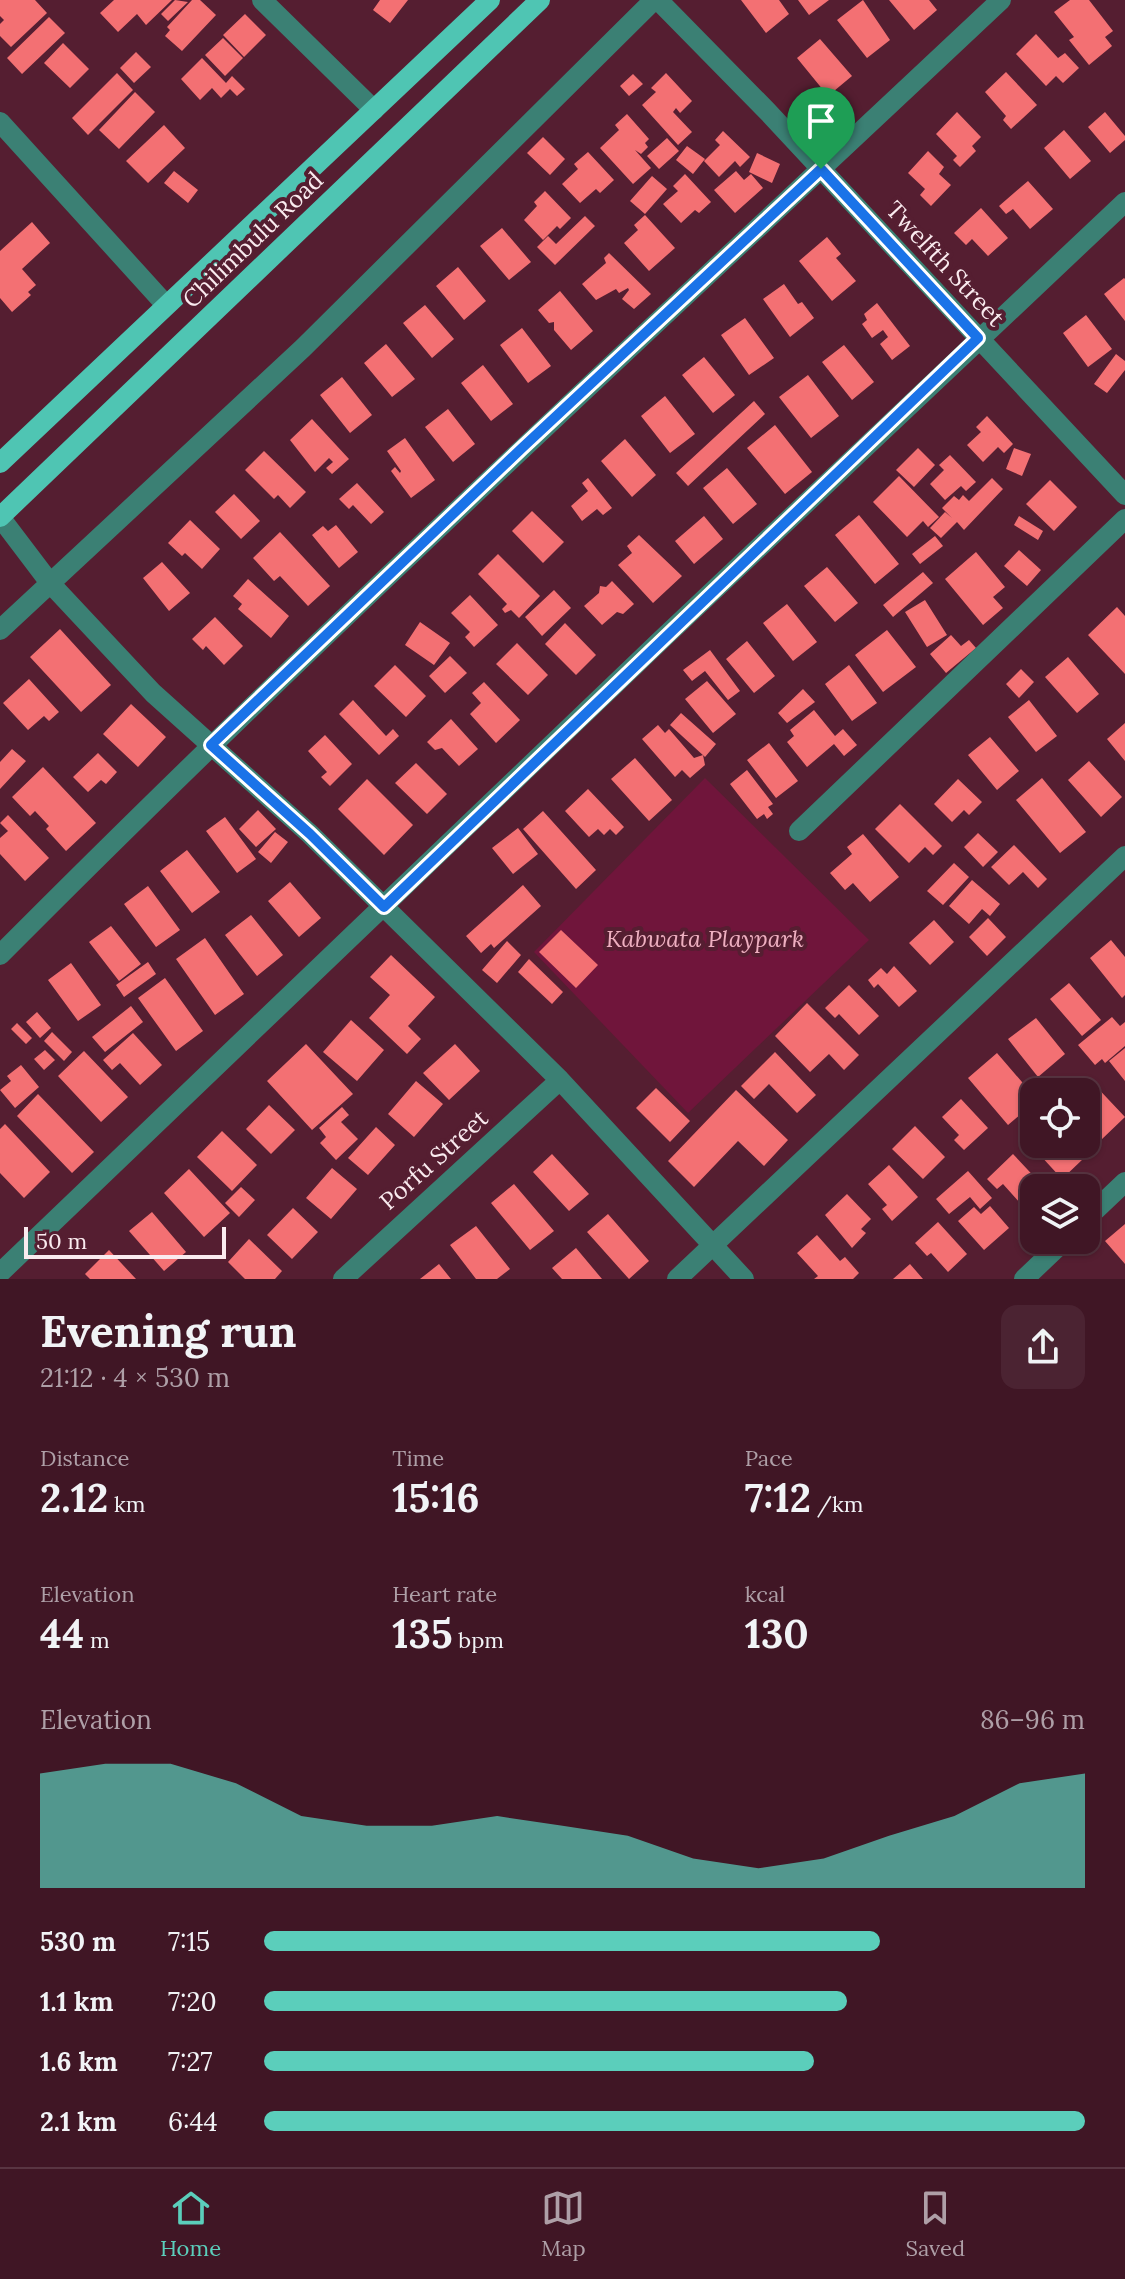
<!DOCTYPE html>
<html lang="en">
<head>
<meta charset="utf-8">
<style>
	body { margin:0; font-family:Lora,serif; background:#4b2332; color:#f1f3f6; height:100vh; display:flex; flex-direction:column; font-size:30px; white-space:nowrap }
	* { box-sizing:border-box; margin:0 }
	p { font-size:26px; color:#ae9fa7 }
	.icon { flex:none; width:44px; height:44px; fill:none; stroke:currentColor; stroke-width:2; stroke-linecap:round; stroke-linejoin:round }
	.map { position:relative; height:1279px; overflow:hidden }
	.drawer { display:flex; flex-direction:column; background:#401625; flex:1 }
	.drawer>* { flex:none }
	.fabs { position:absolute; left:1020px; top:1078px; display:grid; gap:16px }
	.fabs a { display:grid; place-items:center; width:80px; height:80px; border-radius:16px; background:#401625; box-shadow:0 2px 6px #0004,0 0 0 2px #593542; font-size:40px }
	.scale { position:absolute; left:24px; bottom:20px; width:202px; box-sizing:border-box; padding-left:8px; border:4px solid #faebef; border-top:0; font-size:22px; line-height:28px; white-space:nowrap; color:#faebef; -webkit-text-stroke:6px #551e31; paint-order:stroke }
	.pin { position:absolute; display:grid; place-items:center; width:68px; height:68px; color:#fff; margin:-82px -34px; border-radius:50% 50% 50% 0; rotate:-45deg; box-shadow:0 0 8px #0007 }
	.pin .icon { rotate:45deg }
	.round { display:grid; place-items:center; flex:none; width:84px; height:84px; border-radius:16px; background:#4b2332 }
	.headline { display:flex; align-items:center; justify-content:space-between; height:136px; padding:0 40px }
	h1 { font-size:44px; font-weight:800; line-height:60px }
	.figures { display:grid; grid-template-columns:repeat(3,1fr); gap:12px; height:136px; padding:8px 40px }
	.figures div { display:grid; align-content:center }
	.figures b { font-size:40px; font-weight:800 }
	.figures small { font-size:22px; font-weight:400 }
	.figures p { font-size:22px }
	.chart { height:224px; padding:16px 40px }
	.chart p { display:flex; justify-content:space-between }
	.chart svg { width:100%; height:144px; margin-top:8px; fill:#5bcebb; opacity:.7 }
	ul { padding:0 40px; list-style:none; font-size:26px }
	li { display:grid; grid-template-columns:128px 96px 1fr; align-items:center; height:60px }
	li i { height:20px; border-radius:10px; background:#5bcebb }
	.tabs { display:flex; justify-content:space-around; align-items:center; height:112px; border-top:2px solid #593542; background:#401625; font-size:22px; color:#ae9fa7 }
	.tabs a { display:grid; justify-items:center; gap:4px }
	.tabs .selected { color:#5bcebb }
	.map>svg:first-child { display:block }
	.green { fill:#70153b }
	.building { fill:#f37073 }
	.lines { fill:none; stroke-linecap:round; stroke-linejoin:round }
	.minor { stroke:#3b8074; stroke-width:20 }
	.major { stroke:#4fc5b3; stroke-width:20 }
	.route-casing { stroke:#fff; stroke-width:16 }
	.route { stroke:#1a73e8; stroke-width:10 }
	.labels { text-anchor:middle; stroke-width:8; stroke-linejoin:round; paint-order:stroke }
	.street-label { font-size:24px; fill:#faebef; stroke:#551e31 }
	.park-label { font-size:24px; font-style:italic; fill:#eeafc0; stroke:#551e31 }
</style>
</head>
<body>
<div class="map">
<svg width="1125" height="1279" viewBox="0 0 1125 1279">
	<rect width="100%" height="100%" fill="#551e31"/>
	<path class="green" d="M705 778 869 940 688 1113 534 952Z"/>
	<path class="building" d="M0 0H35L47 13 11 47 0 36V24L4 20 0 16Z
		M114 0H172L146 25 137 14 118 32 100 13Z
		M175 0 188 2 168 21 161 14Z
		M192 0H200L216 15 182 51 165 36 170 30 167 27Z
		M380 0H408L390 23 373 10Z
		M741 0H779L789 14 766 33Z
		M798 0H829L809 15Z
		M863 0 890 40 867 58 837 20Z
		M889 0H929L937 10 914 30Z
		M1070 0H1089L1113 31 1105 37 1112 46 1089 65 1069 40 1074 37 1054 12Z
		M245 14 266 35 244 57 223 35Z
		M49 17 65 33 22 74 7 58Z
		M1036 34 1058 58 1065 53 1079 68 1063 83 1056 76 1046 86 1016 54Z
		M223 38 243 58 225 76 205 55Z
		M820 39 852 76 828 96 797 58Z
		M63 43 89 69 70 88 44 63Z
		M136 52 151 67 134 83 120 68Z
		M202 58 226 83 232 76 245 89 237 96 230 89 221 98 212 88 200 100 181 79Z
		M1006 72 1037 105 1011 129 1003 120 1006 116 985 92Z
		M117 73 133 90 88 135 72 118Z
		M666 73 692 101 680 113 676 108 673 112 692 132 678 145 642 105 656 92 651 88Z
		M633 74 643 84 629 96 620 86Z
		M135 92 155 112 119 149 99 130Z
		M957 112 981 137 972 146 976 151 960 167 953 160 957 156 936 134Z
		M1105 112 1125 136V140L1110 153 1088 127Z
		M627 114 649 139 645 143 648 147 641 154 635 150 651 168 633 184 600 148 619 130 615 125Z
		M164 125 185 148 148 183 126 161Z
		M1064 130 1091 161 1070 179 1044 148Z
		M723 131 750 157 740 167 735 161 719 177 704 161 720 145 715 140Z
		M543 137 565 159 550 175 527 153Z
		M667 138 679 151 659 169 647 156Z
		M687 146 705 159 693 174 676 160Z
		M928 151 944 167 939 174 951 185 931 206 920 195 925 189 908 173Z
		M588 152 614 180 600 193 596 189 580 203 562 184 578 169 574 164Z
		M757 153 780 164 772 183 749 172Z
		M174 171 198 190 188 203 164 183Z
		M736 171 744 180 751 174 763 188 735 213 714 190Z
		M685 174 711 202 699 213 695 210 681 223 663 204 678 191 673 186Z
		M652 176 667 189 645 214 630 201Z
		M1028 181 1053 209 1030 229 1013 209 1006 214 999 206Z
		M545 191 571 218 560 229 557 226 543 240 524 220 537 206 534 202Z
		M981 208 1008 238 988 256 972 239 966 245 954 233Z
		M645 215 675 248 649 271 624 243 638 230 634 225Z
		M585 216 595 226 555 265 537 247 548 236 556 244Z
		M32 222 50 243 22 269 36 285 28 292 31 295 12 312 0 298V251Z
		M502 228 531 262 509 280 480 246Z
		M827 237 841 254 836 258 856 281 832 301 799 261Z
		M609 253 651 294 634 309 622 299 629 290 628 288 619 293 616 289 596 300 582 284 606 263 604 258Z
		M458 267 486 301 464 320 436 286Z
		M1124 278 1125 279V321L1104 294Z
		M784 284 798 304 802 302 814 318 790 337 763 299Z
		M560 291 593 331 571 350 554 330V322L549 323 538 310Z
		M877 303 910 346 892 360 880 344 888 337 883 330 872 338 862 324 867 320 864 314Z
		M425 305 454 339 432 358 403 323Z
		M1086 315 1112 349 1088 367 1063 333Z
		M745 318 774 358 749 375 721 335Z
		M522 328 551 366 528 383 500 345Z
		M386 344 415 379 392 397 364 363Z
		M844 345 874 382 852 400 822 362Z
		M1116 354 1125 361V370L1107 393 1094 384Z
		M704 357 735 395 713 413 682 375Z
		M483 365 513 404 491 421 461 383Z
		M808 375 839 416 811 438 779 397Z
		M342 377 372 415 350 433 320 395Z
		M665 396 695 434 670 453 641 416Z
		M754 401 765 414 688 486 676 473Z
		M448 409 475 444 453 462 425 427Z
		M987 416 1013 444 1004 453 998 447 983 462 967 445 981 432 976 427Z
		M312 419 349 459 332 474 326 468 333 462 329 458 315 472 290 440Z
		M775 425 812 472 785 494 747 448Z
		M405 438 435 480 411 498 391 471 395 467 400 473 401 471 387 451Z
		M625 439 656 475 632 497 601 461Z
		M918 448 935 465 914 487 896 470Z
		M1014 448 1031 454 1022 476 1006 469Z
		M264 451 306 492 290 508 278 495 274 499 245 470Z
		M950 455 976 482 966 491 961 486 945 500 930 484 944 470 939 465Z
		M727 468 757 504 733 524 703 488Z
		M899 476 939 517 928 527 923 521 907 537 873 502Z
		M588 478 612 508 603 515 597 509 582 521 571 506 588 491 582 483Z
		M992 478 1003 489 964 530 957 522 941 538 930 528 945 512 952 518 942 508 954 496 959 500 963 495 969 501Z
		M1050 480 1077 507 1054 531 1026 504Z
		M357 483 384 512 371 524 353 505 349 509 339 499Z
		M234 494 260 521 241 539 215 512Z
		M532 511 564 542 543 563 512 531Z
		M859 515 899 564 875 584 835 535Z
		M704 516 723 539 694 564 675 541Z
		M1019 516 1043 531 1038 540 1014 525Z
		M190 520 220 549 202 569 185 553 182 556 168 543Z
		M336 525 358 552 339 568 312 535 323 526 328 531Z
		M280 532 330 586 308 606 280 576 274 581 253 558Z
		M639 535 682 576 653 603 618 565 632 553 627 546Z
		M935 536 943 546 920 564 912 554Z
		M1019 550 1041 570 1027 586 1004 566Z
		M976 552 1005 587 993 597 1003 608 983 625 945 579Z
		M498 554 540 596 519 618 511 610 505 613 502 609 507 604 478 574Z
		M162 562 190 593 169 611 143 578Z
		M827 567 858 603 835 622 804 586Z
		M923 572 933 583 893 617 883 605Z
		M248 579 289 616 271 638 238 609 242 604 233 596Z
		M612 581 634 604 623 614 617 612 602 625 584 606 599 593 600 586 606 587Z
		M554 590 571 608 542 636 525 617Z
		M470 595 498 625 474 647 465 637 470 632 451 613Z
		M925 600 947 635 927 647 905 612Z
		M787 604 817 642 793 661 763 623Z
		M1117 607 1125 616V674L1088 635Z
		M215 617 243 646 224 665 206 646 203 650 192 639Z
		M420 622 450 643 434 665 405 645Z
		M565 623 596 655 576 675 545 644Z
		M60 629 111 685 81 712 30 657Z
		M887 630 916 667 883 692 855 655Z
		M951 635 961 646 969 640 976 648 946 673 930 654Z
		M747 641 775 676 754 693 726 659Z
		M517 643 548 675 528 695 496 664Z
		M710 650 740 691 728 700 705 671 692 681 683 670Z
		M450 656 467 673 445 693 429 676Z
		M1068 657 1099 694 1077 713 1045 677Z
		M395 665 426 696 406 717 374 686Z
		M849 665 877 703 852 721 825 684Z
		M1021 669 1034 682 1019 698 1006 684Z
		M29 679 59 712 49 721 44 716 28 730 3 703Z
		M707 681 736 714 713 733 685 699Z
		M484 682 520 720 496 743 470 714 481 703 472 693Z
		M803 689 815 702 787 723 778 713Z
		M353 700 386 736 393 729 399 736 379 755 339 714Z
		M1029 700 1057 736 1036 752 1008 717Z
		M131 704 166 737 138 767 103 734Z
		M814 710 835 736 843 729 857 745 844 756 834 744 807 767 787 742 794 736 790 730Z
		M681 713 716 744 705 757 670 725Z
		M451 719 478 749 459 766 442 748 435 750 427 742Z
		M1125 723V761L1107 739Z
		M658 725 665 733 669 729 694 758 703 755 705 765 690 778 682 770 675 777 642 739Z
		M325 735 352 764 330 786 321 777 327 772 308 751Z
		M990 737 1019 771 997 790 968 755Z
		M769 743 798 781 776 798 747 760Z
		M12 749 26 761 0 789V762Z
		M98 753 117 772 106 784 101 780 88 792 73 777Z
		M635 758 672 800 649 821 611 779Z
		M1089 761 1122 797 1101 817 1068 780Z
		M416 763 447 794 427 814 395 783Z
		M43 767 96 823 66 851 46 829 49 826 35 811 30 816 12 797Z
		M747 770 773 804 768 807 773 814 767 819 764 814 757 819 730 784Z
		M1042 778 1086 832 1060 853 1016 800Z
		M367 779 413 825 384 855 338 809Z
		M958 779 982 802 969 815 964 810 952 822 934 804Z
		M588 789 624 827 616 835 610 829 604 835 598 829 589 837 565 811Z
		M900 804 942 846 933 855 925 847 909 863 875 829Z
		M258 810 276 829 256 847 239 829Z
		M543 811 596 870 576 889 523 829Z
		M8 815 49 858 25 881 0 854V838L8 831 0 823Z
		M225 817 256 859 237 873 206 831Z
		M518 828 538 854 513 874 492 848Z
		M275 832 288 842 271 863 258 852Z
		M978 833 998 852 983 867 964 847Z
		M863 834 899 877 870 902 853 883 845 890 830 873 852 854 847 847Z
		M1014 845 1047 879 1038 888 1023 872 1009 885 991 867Z
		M187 850 220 892 192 913 160 871Z
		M954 863 969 877 943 905 927 891Z
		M972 880 1000 904 990 916 982 909 969 924 949 906Z
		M290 882 321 918 299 937 268 901Z
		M523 885 541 906 494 948 491 944 481 953 466 936Z
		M148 886 180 930 156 947 124 904Z
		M251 915 283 955 257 976 225 935Z
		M988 918 1006 937 987 956 969 937Z
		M934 920 954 942 930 965 909 943Z
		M111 926 141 964 119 981 89 942Z
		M561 930 598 965 576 988 539 952Z
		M205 938 244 994 215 1015 176 959Z
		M1111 940 1125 957V995L1122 998 1090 958Z
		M507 941 521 955 497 983 482 970Z
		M391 955 435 997 408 1026 421 1039 407 1054 369 1018 390 995 370 977Z
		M529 959 563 992 552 1004 518 972Z
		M148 962 156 974 124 997 116 985Z
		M71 963 101 1005 78 1021 48 980Z
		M894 966 917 991 899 1007 878 984 874 988 868 980 881 968 887 974Z
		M165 978 203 1031 176 1051 138 998Z
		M1069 983 1101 1020 1082 1036 1050 999Z
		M849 985 879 1016 859 1035 839 1014 835 1018 825 1008Z
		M807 1003 859 1055 844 1070 829 1054 810 1072 775 1036Z
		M131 1006 143 1022 105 1052 92 1037Z
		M37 1012 51 1028 40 1038 26 1022Z
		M1112 1017 1120 1026 1125 1022V1046L1105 1063 1102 1059 1095 1065 1078 1045Z
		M1036 1018 1065 1054 1038 1077 1008 1039Z
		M351 1020 384 1050 357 1081 323 1052Z
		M17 1023 32 1038 26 1044 11 1029Z
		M52 1032 72 1052 64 1061 44 1041Z
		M133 1033 162 1065 140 1085 120 1063 112 1070 103 1060Z
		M306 1044 353 1094 312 1130 267 1081Z
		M455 1044 480 1071 449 1100 423 1073Z
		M1125 1048V1081L1109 1061Z
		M45 1050 55 1060 44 1070 34 1059Z
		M84 1051 128 1097 101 1122 58 1076Z
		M775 1052 816 1095 797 1113 769 1084 754 1099 741 1086Z
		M997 1053 1034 1096V1103L1008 1125 968 1078Z
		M21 1065 39 1087 15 1108 0 1090 11 1081 7 1076Z
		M416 1081 443 1104 414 1137 388 1114Z
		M1091 1081 1125 1117 1101 1140 1086 1124V1092H1080Z
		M656 1088 690 1121 670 1142 636 1108Z
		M736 1090 788 1140 764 1166 738 1141 694 1187 668 1161Z
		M38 1094 94 1152 72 1173 17 1116Z
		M961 1099 988 1128 964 1150 954 1140 959 1135 942 1117Z
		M269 1105 295 1130 271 1154 246 1129Z
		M342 1107 349 1115 341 1122 358 1139 336 1160 320 1143 326 1137 319 1128Z
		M5 1124 50 1172 24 1198 0 1173V1129Z
		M915 1126 945 1157 923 1179 892 1149Z
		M376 1127 395 1145 368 1175 348 1158Z
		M222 1131 257 1165 232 1191 197 1157Z
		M1034 1140V1144H1070L1083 1159 1062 1179 1039 1154 1034 1159 1025 1149Z
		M552 1154 589 1194 569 1211 533 1172Z
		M1013 1154 1042 1185 1034 1188V1192L1021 1204 1003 1184 997 1189 987 1179Z
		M889 1165 918 1197 892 1221 882 1209 887 1205 868 1184Z
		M332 1168 357 1189 331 1219 306 1198Z
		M189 1169 230 1213 204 1237 164 1193Z
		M968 1171 992 1198 980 1209 970 1197 949 1214 936 1199Z
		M514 1184 554 1231 530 1250 491 1203Z
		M241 1187 255 1200 239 1217 225 1203Z
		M847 1194 871 1219 861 1229 866 1233 852 1248 825 1215Z
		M990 1206 1009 1228 984 1250 958 1221 974 1207 981 1214Z
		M293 1208 318 1232 292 1259 267 1235Z
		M152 1212 186 1252 164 1271 129 1231Z
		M608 1214 649 1261 629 1279 587 1232Z
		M938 1222 967 1254 948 1272 931 1253 927 1256 915 1243Z
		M1125 1224V1264L1105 1241Z
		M476 1226 510 1269 497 1279H476L450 1245Z
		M817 1235 840 1261 845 1257 859 1273 853 1279H814L818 1276 797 1253Z
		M249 1239 282 1271 275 1279H245L228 1262Z
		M576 1248 602 1279H562L552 1268Z
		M109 1250 136 1279H90L85 1274Z
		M439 1264 451 1279H420Z
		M910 1264 923 1279H893Z"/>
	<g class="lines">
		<path class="minor" d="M262 0 374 110
			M658 0 768 112 1125 495
			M0 122 166 305
			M0 517 50 583 153 693 310 834 560 1080 744 1279
			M0 630 303 348 654 0
			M799 831 1125 519
			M0 955C325 628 665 316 1001 0
			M1086 1219 1125 1182
			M0 1273 660 641 1125 202
			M343 1279 560 1080
			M677 1279 1125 856
			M1024 1279 1065 1240"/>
		<path class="major" d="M0 463 490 0
			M0 517 540 0"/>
	</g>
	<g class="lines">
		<g class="route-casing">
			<path id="route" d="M821 169 978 338 384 907 310 834 211 745 522 448Z"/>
		</g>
		<use href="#route" class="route"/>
	</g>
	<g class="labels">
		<g class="street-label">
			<text transform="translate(253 240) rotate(-44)" y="8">Chilimbulu Road</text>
			<text transform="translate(945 264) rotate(47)" y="8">Twelfth Street</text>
			<text transform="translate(434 1160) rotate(-42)" y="8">Porfu Street</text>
		</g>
		<g class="park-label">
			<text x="705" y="947">Kabwata Playpark</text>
		</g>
	</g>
</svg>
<div class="fabs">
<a><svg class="icon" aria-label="locate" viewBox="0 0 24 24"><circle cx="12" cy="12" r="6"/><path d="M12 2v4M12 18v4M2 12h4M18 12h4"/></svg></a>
<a><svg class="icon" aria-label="layers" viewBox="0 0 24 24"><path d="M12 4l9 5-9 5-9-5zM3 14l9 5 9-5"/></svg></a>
</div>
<div class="scale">50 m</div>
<div class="pin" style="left:821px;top:169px;background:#1e9e55"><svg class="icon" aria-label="arrive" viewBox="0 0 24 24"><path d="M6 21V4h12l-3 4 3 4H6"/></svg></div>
</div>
<section class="drawer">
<div class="headline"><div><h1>Evening run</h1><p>21:12 · 4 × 530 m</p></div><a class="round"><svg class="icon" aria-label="share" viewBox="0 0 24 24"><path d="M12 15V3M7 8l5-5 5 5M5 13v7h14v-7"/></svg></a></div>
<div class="figures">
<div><p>Distance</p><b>2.12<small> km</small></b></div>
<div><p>Time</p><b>15:16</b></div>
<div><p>Pace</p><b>7:12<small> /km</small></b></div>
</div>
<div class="figures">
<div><p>Elevation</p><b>44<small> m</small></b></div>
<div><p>Heart rate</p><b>135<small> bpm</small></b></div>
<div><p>kcal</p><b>130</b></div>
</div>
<div class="chart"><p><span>Elevation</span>86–96 m</p>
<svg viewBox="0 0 160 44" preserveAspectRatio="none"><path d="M0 44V9L10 6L20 6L30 12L40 22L50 25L60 25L70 22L80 25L90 28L100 35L110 38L120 35L130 28L140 22L150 12L160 9V44z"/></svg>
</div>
<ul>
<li><b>530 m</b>7:15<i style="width:75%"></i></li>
<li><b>1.1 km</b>7:20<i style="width:71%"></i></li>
<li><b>1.6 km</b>7:27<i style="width:67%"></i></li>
<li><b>2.1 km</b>6:44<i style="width:100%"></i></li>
</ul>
</section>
<nav class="tabs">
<a class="selected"><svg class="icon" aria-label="home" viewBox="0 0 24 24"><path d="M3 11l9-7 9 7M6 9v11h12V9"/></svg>Home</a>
<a><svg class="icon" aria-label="map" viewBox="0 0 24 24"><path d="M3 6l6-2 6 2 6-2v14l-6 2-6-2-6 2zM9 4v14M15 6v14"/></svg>Map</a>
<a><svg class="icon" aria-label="saved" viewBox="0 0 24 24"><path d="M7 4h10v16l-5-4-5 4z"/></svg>Saved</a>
</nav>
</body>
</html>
